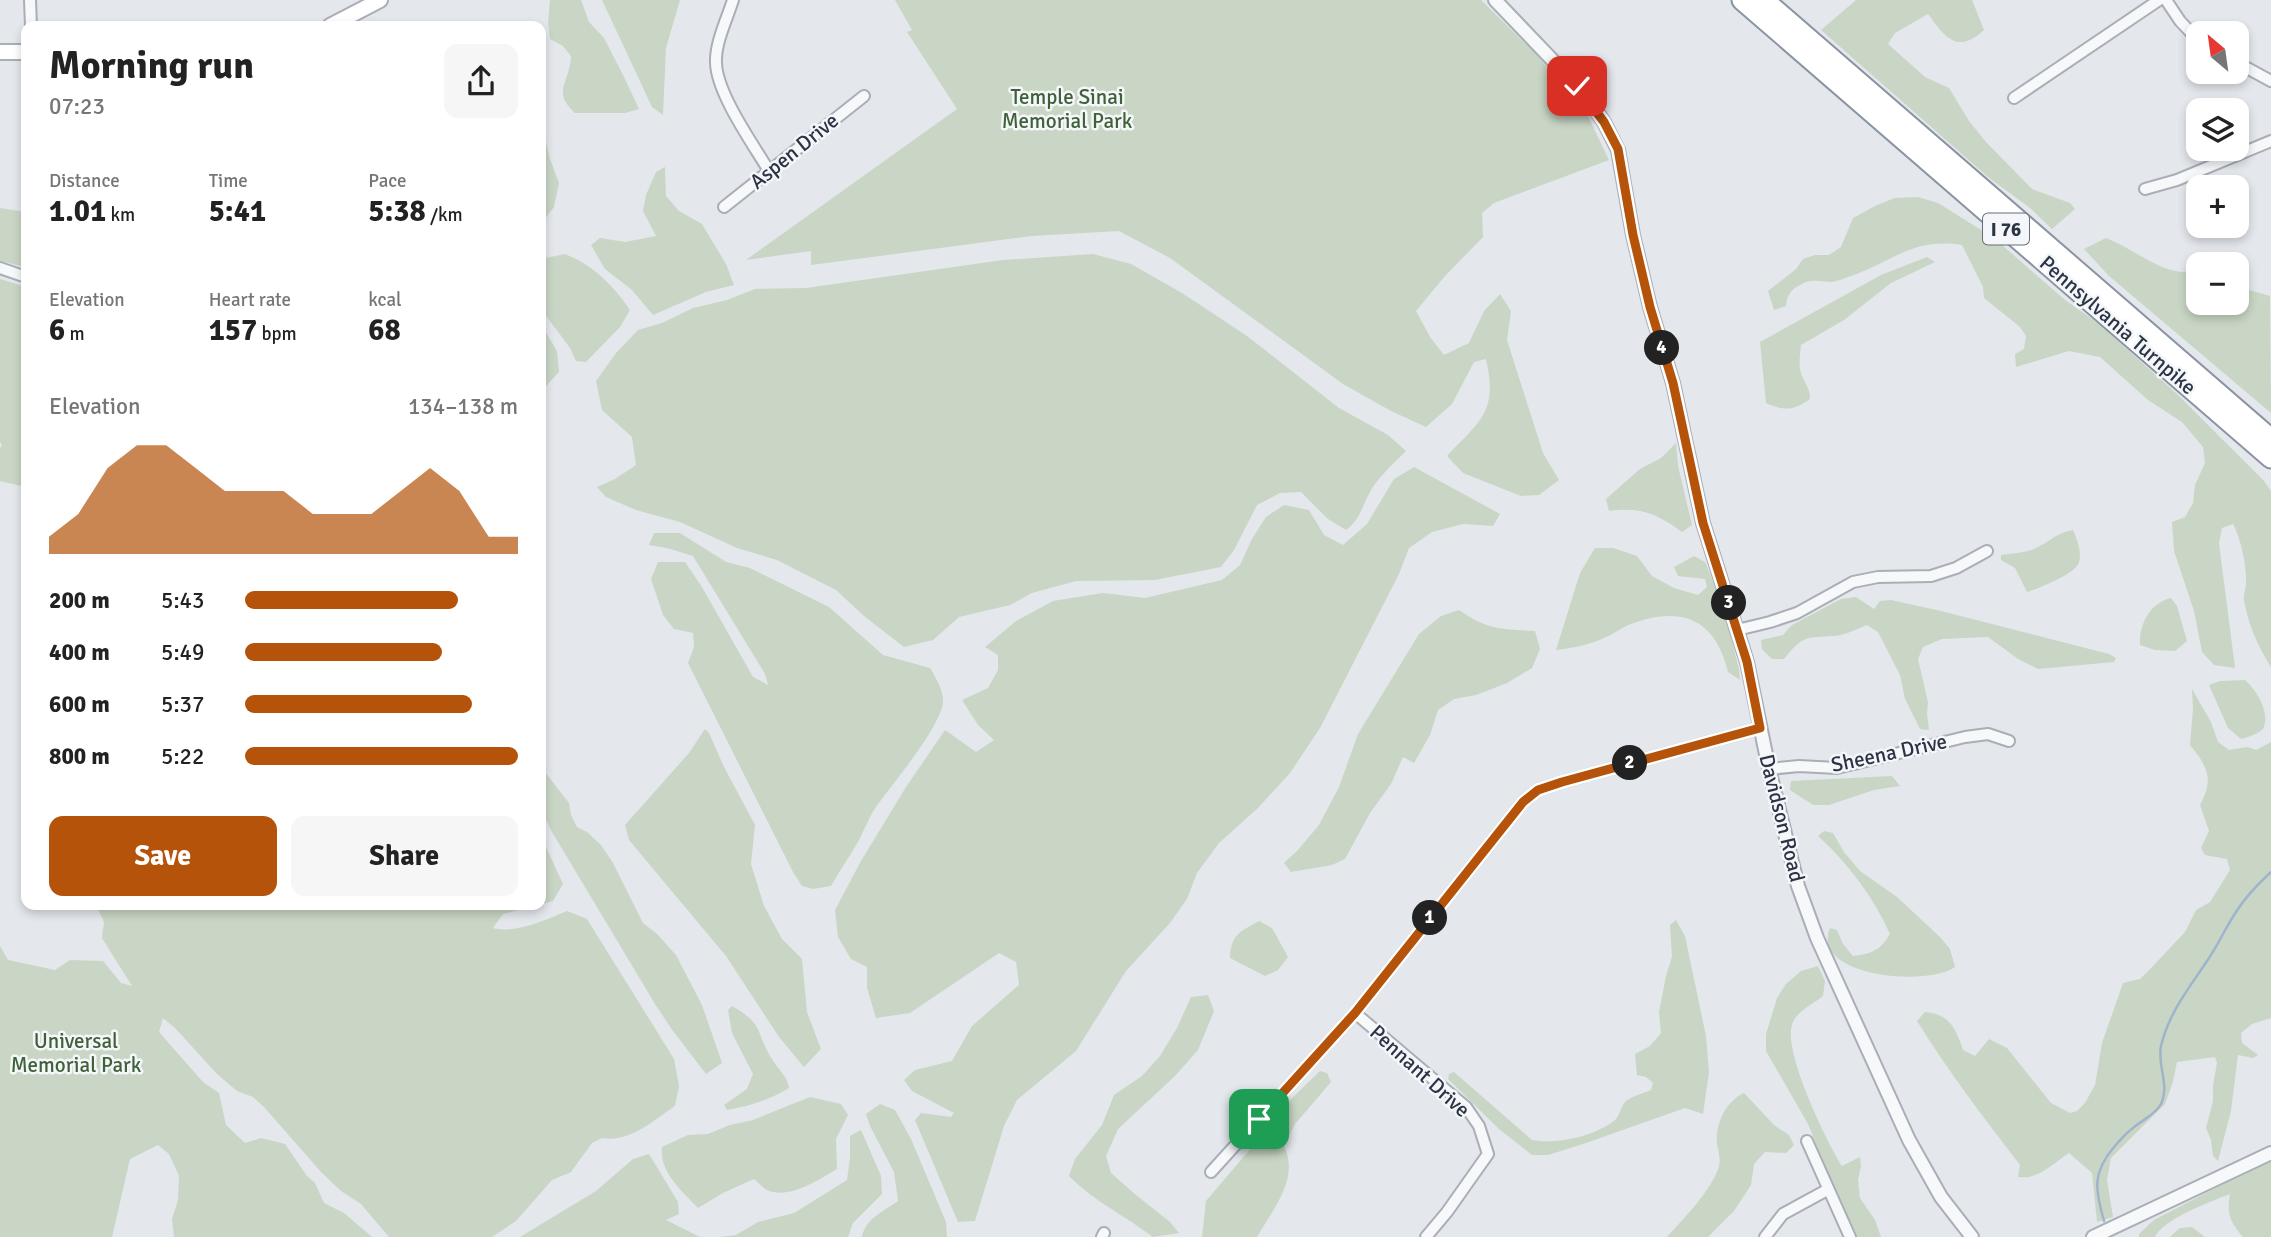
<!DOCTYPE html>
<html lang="en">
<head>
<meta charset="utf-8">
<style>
	body { margin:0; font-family:Signika,sans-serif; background:#f6f6f6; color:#222; height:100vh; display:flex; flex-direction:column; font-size:26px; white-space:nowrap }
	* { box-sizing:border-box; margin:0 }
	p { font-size:23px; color:#767676 }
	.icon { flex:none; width:38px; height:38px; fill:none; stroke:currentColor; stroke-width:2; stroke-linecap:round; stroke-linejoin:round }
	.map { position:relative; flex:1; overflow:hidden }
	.panel { position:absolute; left:21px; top:21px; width:525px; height:889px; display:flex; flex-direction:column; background:#fff; border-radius:14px; box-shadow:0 4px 10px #0003 }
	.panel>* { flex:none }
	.needle { width:46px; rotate:331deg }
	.tools { position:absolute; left:2186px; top:21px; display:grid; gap:14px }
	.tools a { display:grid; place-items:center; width:63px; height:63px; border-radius:14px; background:#fff; box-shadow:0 4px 10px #0003; font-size:35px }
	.pin { position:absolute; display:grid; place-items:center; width:60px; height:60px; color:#fff; margin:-30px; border-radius:14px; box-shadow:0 4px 10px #0006 }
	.km { position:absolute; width:35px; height:35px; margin:-18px; border-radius:50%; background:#222; color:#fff; font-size:19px; line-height:35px; text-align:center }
	.round { display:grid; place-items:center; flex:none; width:74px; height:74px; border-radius:14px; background:#f6f6f6 }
	.summary { display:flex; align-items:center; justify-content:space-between; height:119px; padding:0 28px }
	h1 { font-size:38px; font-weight:800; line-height:52px }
	.stats { display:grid; grid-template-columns:repeat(3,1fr); gap:10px; height:119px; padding:7px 28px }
	.stats div { display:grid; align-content:center }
	.stats b { font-size:30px; font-weight:800 }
	.stats small { font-size:19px; font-weight:400 }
	.stats p { font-size:19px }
	.chart { height:196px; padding:14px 28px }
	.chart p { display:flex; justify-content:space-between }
	.chart svg { width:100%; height:126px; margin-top:7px; fill:#b45309; opacity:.7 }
	.action { display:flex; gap:14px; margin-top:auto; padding:14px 28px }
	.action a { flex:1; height:80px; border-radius:14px; background:#b45309; color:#fff; font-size:28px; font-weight:800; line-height:80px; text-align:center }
	.action a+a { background:#f6f6f6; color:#222 }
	ul { padding:0 28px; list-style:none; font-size:23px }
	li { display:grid; grid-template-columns:112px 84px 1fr; align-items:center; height:52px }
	li i { height:18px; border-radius:9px; background:#b45309 }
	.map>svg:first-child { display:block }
	.green { fill:#c9d6c5 }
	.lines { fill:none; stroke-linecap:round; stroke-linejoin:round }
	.stream { stroke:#9fb4cc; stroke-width:2.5 }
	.minor-casing { stroke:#a9aeb7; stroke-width:14 }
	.tertiary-casing { stroke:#a9aeb7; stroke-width:16 }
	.secondary-casing { stroke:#a9aeb7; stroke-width:18 }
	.motorway-casing { stroke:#8b94a3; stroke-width:23 }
	.minor { stroke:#f7f8fa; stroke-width:10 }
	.tertiary { stroke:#f7f8fa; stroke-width:12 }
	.secondary { stroke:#fff; stroke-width:14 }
	.motorway { stroke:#fff; stroke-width:19 }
	.route-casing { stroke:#fff; stroke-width:14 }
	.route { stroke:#b45309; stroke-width:9 }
	.labels { text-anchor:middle; stroke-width:5; stroke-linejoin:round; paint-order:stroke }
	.shield { fill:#f4f6f9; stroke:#676e7b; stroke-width:2 }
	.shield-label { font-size:19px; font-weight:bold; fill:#2b3445 }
	.park-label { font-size:21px; fill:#3f6138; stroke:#f4f6f9 }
	.street-label { font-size:21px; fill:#2b3445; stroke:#f4f6f9 }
</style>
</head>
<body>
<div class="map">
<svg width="2271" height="1237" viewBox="0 0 2271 1237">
	<rect width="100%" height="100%" fill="#e4e7ec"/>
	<path class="green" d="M550 0H581L589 22 604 38 624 77 639 109 625 113H575C551 91 570 83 571 56L563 46 550 39 548 23Z
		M602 0H680L666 48 663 115 652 107Z
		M895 0H1481L1533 51 1585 110 1609 160 1494 203 1482 213 1483 237 1445 276 1416 311 1430 337 1444 355 1469 343 1484 311 1500 294 1511 311 1507 340 1543 453 1559 480 1539 495 1521 496 1463 473 1447 456C1481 420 1498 412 1486 359L1474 362 1452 404 1426 427 1391 411 1343 384 1170 258 1119 231 1032 236 811 265V251L746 260 957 109 907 32 912 30Z
		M1856 0H1972L1984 30C1957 55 1945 37 1928 14L1895 33 1888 44 1925 77 1949 88 1969 121 1986 142 2032 189 2070 203 2075 209 2052 229 2030 208 1988 177 1821 30Z
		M541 122 550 159 559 183 554 207 541 224Z
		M665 167 666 196 679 211 702 224 726 264 734 285 706 292 653 315 632 290 605 269 591 245 600 238 625 242 656 236 643 211 646 195 656 172Z
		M1918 197 1938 203 1994 238 2065 300 2098 323 2177 394 2264 481 2271 491V667C2258 647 2248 624 2244 600 2243 594 2246 590 2246 584 2247 567 2241 539 2233 524L2222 528 2219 543 2235 668 2214 665 2202 652 2194 611 2174 551 2172 522 2185 517 2193 503 2195 485 2205 463 2203 447 2182 422 2148 400 2100 357 2069 351 2016 367 2015 354 2024 349 2026 336 2020 327 1984 298 1983 287 1962 245C1912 237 1891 263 1848 277 1843 279 1837 281 1832 282 1820 282 1812 278 1800 285 1790 290 1787 296 1786 306L1774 310 1768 291 1796 269 1803 259 1815 255H1829L1841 247 1853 218 1877 205 1895 198Z
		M0 208 26 212V267L0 261Z
		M2106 238C2130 247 2155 269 2181 272 2187 272 2193 271 2198 270V303H2236L2237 292 2249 290 2270 296 2271 413 2109 276 2084 249Z
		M565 254C593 265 613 285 630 310L620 327 586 362 576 361 570 348 541 309V259Z
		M1093 254 1131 264 1182 293 1247 336 1339 408 1388 435 1406 451C1396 461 1384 472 1375 484 1363 500 1362 519 1346 530L1328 519 1301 492 1280 493 1257 505 1234 550 1221 567 1155 580 1076 581 1032 593 1010 605 959 617 933 640 904 647 864 616 836 590 777 560 737 548 680 522 636 510 606 497 597 487 615 479 636 465 632 437 602 410 596 381 616 353 638 330 662 323 693 308 727 300 755 289 806 288 1003 260Z
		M1927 257 1935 262 1891 283 1844 320 1801 345C1800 356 1798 365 1802 376 1806 385 1810 389 1810 399 1793 411 1784 411 1766 403L1760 342 1881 275Z
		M0 279 26 287V487L0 481V448L2 446 0 441Z
		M541 324 557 351 559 372 546 386 541 387Z
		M1676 443 1678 466 1692 525 1682 532C1656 513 1640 507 1609 511L1606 499 1640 469 1661 458Z
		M1414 467 1500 514 1493 526 1463 524 1432 532 1409 548 1399 574 1320 728 1290 773 1258 808 1219 843 1197 873 1187 899 1170 923 1126 971 1076 1051 1017 1100 1004 1126 975 1221 958 1222 915 1120 921 1113 951 1117 954 1113 912 1091 904 1080 915 1070 952 1061 972 1026 1019 985 1016 962 999 953 910 1013 876 1018 867 988V967L851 959 838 937 835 910 861 861 906 787 945 730 976 752 994 740 978 725 962 700 988 688 998 670V655L985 647 1016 621 1053 601 1103 593 1145 598 1222 580 1240 565 1252 539 1266 517 1284 505 1309 510 1324 535 1343 545 1367 524 1394 479Z
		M2073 530C2077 540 2082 551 2079 562 2076 574 2039 588 2027 592L2015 568 2001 560V555C2012 553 2026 553 2036 548 2051 541 2056 533 2073 530Z
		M654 533H680L726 562 750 568 829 607 883 655 930 668C937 680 946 694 942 708 931 739 896 779 876 807 869 817 865 829 859 840 850 856 840 870 831 886L813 889 802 886 793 872 688 663 694 647 693 633 674 629 663 615 651 579 658 562H685L702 587 753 677 768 685 765 674 693 556 667 548 649 545Z
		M1595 548H1613L1637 556 1652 576 1674 588 1698 595 1707 587 1705 579 1678 576 1674 567 1694 556 1705 562 1722 602 1739 669 1740 680 1728 672C1715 617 1679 605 1628 625 1620 629 1612 635 1604 638 1589 645 1572 648 1556 650L1580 573Z
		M1856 597 1874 609 1880 601 1891 600 1941 611 2109 654 2116 658 2114 662 2038 669 2018 659 1988 637 1942 639 1923 647 1918 659 1928 702 1927 714 1929 730 1920 729 1905 699 1900 675 1878 632 1867 625C1857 629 1845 635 1834 636 1806 638 1804 634 1784 659H1772L1762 649 1761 640 1783 635 1792 625 1841 599Z
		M2171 598 2177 606 2187 641 2175 651 2155 650 2140 645C2139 624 2150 603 2171 598Z
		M1459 610C1488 630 1500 629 1535 631L1540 649 1532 668 1507 683 1476 695 1454 699 1438 710 1430 735 1414 763 1403 757 1391 784 1370 813 1345 859 1332 865 1291 872 1284 863 1297 851 1319 825 1339 787 1358 734 1419 634 1441 616Z
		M2245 680C2257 691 2271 713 2263 729 2258 734 2248 737 2241 739L2228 728 2209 685 2220 681Z
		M2192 689 2211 722 2218 742 2229 750 2247 747 2256 750 2271 742V1018L2252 1024 2241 1033 2242 1043 2258 1055 2253 1058 2238 1055 2231 1111 2218 1161 2213 1156 2211 1140 2206 1128 2213 1101V1085L2217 1063 2215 1057 2177 1062 2173 1082 2165 1104 2111 1158 2107 1180 2113 1217 2097 1222 2092 1173 2069 1153C2053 1163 2039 1180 2018 1177L2020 1165C1984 1118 1948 1071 1917 1021L1925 1012C1950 1014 1956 1029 1963 1050L1975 1056 1989 1039 2007 1048 2051 1103 2070 1113 2077 1111 2085 1103 2095 1085 2102 1043 2123 983 2140 979 2153 966 2185 932 2196 910 2210 902 2230 870 2227 859 2205 855 2201 848 2209 831 2200 805C2214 779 2208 767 2190 745L2193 709Z
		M705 729 709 733 724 767 755 825 751 864 764 906 782 939 802 959 807 1012 821 1049 804 1067 779 1037 726 956 629 840 625 825 689 753Z
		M541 767 569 803 571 815 577 827 587 832 601 845 613 863 643 923 657 934 676 955 702 1005 722 1063 706 1074 673 1031 655 1004 552 832 541 809Z
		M1892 776 1900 786 1874 790 1829 805H1813L1790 790 1791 781Z
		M1824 831 1833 833 1844 852 1860 871 1897 897 1941 938 1950 949 1955 967C1928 987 1810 977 1830 928L1837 930 1843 944 1853 956C1871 954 1881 950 1890 934 1874 898 1848 863 1818 836Z
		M541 836 563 884 553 901 503 914 493 928C516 934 545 920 567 911L587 919 674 1059 679 1086 675 1106C653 1121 629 1143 602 1138L592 1143 571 1172 552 1180 516 1221 492 1237H389L361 1204 341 1191 321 1172 264 1107 253 1097 237 1091 216 1073 176 1029 163 1018 159 1032 203 1082 219 1093 226 1125 245 1143 261 1138 285 1144 307 1176 315 1183 324 1203 344 1213 372 1237H174L172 1219 178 1200 179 1176 169 1154 158 1145 130 1159 112 1237H0V946L8 960 55 970 70 960 103 961 121 983 132 986 102 938 104 922 96 905H541Z
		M1676 920 1685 936 1706 1036 1709 1072 1703 1114 1685 1108 1583 1144 1548 1155H1532L1499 1129 1448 1079 1449 1074 1454 1072 1532 1140C1556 1145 1596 1136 1615 1120 1620 1115 1621 1106 1626 1101 1633 1096 1644 1093 1651 1090L1653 1083 1646 1077 1637 1075 1635 1054 1650 1046 1661 1033 1659 1012 1666 976 1672 957 1670 925Z
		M1259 921 1272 928 1288 957 1278 970 1265 976 1230 958C1231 934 1240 932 1259 921Z
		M1818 966 1825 981 1823 996C1812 1005 1796 1011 1792 1025 1783 1051 1826 1141 1842 1166L1860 1157 1861 1166 1858 1180 1860 1198 1875 1220 1881 1237H1854L1808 1124 1766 1051V1034L1777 998 1786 984 1801 971Z
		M1208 995 1214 1011 1198 1050 1175 1076 1118 1129 1106 1156 1111 1173 1136 1195 1170 1222 1179 1233 1153 1237C1124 1215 1095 1202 1069 1176L1075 1159 1102 1125 1114 1095 1142 1076 1160 1056 1177 1028 1191 997Z
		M732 1006C765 1025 755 1032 772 1059 778 1070 787 1075 789 1088 770 1100 749 1106 727 1110L724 1105 747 1089 753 1074 732 1033 728 1010Z
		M1320 1071 1327 1073 1331 1082 1295 1124 1284 1146C1300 1178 1273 1209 1257 1237H1202L1206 1201 1252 1147 1289 1101Z
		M1744 1093 1774 1125 1789 1135 1794 1145 1786 1153 1765 1152 1754 1164 1751 1185 1734 1211 1708 1237H1667C1684 1218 1712 1190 1719 1166 1721 1159 1718 1151 1717 1144 1715 1124 1726 1101 1744 1093Z
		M810 1097 841 1104 848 1115 836 1139 837 1169C818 1180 789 1200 767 1190 763 1188 758 1182 754 1179L723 1193 698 1208C682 1191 659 1172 662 1147L688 1135 708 1134 730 1125 753 1120Z
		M880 1104 895 1110 911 1139 946 1222 947 1237H862C865 1219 884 1211 898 1201L894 1172 870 1126 866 1114Z
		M861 1130 881 1176 882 1194 853 1223 848 1237H720L736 1235 758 1222 794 1213 847 1180 850 1158V1136Z
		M649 1154 678 1202 679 1214 666 1220 700 1237H520L596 1191 633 1159Z
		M2271 1159V1237H2243C2229 1221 2227 1214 2230 1194 2212 1201 2163 1219 2155 1237H2139V1234L2154 1220Z
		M2192 1227 2205 1237H2170L2180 1228Z"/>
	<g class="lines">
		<path class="stream" d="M2104 1221C2095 1189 2092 1173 2114 1147 2120 1140 2126 1133 2133 1128 2142 1120 2155 1115 2161 1104 2170 1084 2157 1066 2161 1046 2169 1012 2190 987 2209 958 2219 943 2226 927 2236 912 2246 896 2258 884 2271 872"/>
		<g class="minor-casing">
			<path id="minor" d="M30 0 31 26
				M733 0C727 19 715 43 716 63 717 94 753 144 769 171
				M2166 0 2180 21 2198 40
				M2236 62 2271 81
				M2014 98 2159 0
				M2145 189 2177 180 2271 141
				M724 207 864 96
				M0 268 26 277
				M1737 630 1770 622 1797 613 1853 582 1878 577 1931 576 1956 568 1987 551
				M1769 769 1799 766 1837 768 1965 737 1988 734 2009 741
				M1355 1013 1466 1107 1479 1126 1488 1154 1447 1212 1426 1237
				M1807 1141 1850 1237
				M1211 1172 1355 1013 1523 802 1538 790 1562 782 1760 728
				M1102 1237 1104 1233
				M1765 1237 1783 1214 1827 1190"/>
		</g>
		<g class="tertiary-casing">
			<path id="tertiary" d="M1495 0 1583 92 1604 122 1618 150 1633 235 1650 307 1673 383 1703 523 1747 662 1769 769 1798 886 1817 938 1909 1140 1941 1197 1972 1237
				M2093 1237 2271 1153"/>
		</g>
		<g class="secondary-casing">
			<path id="secondary" d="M330 26 380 0
				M0 52H26"/>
		</g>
		<g class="motorway-casing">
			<path id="motorway" d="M1742 0 2271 458
				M1764 0 2271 439"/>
		</g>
		<use href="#minor" class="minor"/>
		<use href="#tertiary" class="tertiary"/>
		<use href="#secondary" class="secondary"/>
		<use href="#motorway" class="motorway"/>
	</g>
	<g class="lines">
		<g class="route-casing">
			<path id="route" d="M1259 1119 1355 1013 1523 802 1538 790 1562 782 1760 728 1747 662 1703 523 1673 383 1650 307 1633 235 1618 149 1604 122 1577 86"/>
		</g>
		<use href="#route" class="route"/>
	</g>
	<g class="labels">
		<rect class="shield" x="1983" y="213.5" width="46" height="31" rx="5"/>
		<g class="shield-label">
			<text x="2006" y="236">I 76</text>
		</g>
		<g class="park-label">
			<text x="1067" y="104">Temple Sinai<tspan x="1067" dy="24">Memorial Park</tspan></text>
			<text x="76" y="1048">Universal<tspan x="76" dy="24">Memorial Park</tspan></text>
		</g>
		<g class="street-label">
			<text transform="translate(794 151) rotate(-39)" y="7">Aspen Drive</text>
			<text transform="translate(2118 325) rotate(41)" y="7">Pennsylvania Turnpike</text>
			<text transform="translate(1889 753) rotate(-12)" y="7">Sheena Drive</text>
			<text transform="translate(1782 818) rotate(76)" y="7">Davidson Road</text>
			<text transform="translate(1420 1071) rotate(42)" y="7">Pennant Drive</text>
		</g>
	</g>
</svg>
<div class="tools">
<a><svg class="needle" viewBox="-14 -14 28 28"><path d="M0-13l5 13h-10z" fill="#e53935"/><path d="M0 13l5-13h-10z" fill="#767676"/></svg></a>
<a><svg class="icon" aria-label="layers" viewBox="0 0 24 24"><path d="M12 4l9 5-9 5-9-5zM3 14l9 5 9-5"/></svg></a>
<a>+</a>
<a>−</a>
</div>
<div class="pin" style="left:1259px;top:1119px;background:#1e9e55"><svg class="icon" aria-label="arrive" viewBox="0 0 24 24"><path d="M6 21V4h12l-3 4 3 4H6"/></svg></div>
<div class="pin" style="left:1577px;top:86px;background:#d93025"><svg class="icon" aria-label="check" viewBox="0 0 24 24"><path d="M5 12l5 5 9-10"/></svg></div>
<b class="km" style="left:1430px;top:918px">1</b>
<b class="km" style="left:1630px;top:763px">2</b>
<b class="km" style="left:1729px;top:603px">3</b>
<b class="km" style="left:1662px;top:348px">4</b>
<section class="panel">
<div class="summary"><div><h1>Morning run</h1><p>07:23</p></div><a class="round"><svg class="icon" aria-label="share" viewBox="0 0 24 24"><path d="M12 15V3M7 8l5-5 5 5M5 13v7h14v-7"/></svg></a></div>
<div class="stats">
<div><p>Distance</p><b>1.01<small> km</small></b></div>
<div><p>Time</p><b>5:41</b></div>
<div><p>Pace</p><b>5:38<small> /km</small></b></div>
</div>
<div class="stats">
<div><p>Elevation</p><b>6<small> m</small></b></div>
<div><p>Heart rate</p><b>157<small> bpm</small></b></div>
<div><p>kcal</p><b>68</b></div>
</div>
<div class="chart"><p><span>Elevation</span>134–138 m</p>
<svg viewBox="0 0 160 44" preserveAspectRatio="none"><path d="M0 44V38L10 30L20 14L30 6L40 6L50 14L60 22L70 22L80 22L90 30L100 30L110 30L120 22L130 14L140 22L150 38L160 38V44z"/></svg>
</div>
<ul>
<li><b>200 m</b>5:43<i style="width:78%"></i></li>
<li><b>400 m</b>5:49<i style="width:72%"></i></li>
<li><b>600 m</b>5:37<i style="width:83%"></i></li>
<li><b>800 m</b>5:22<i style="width:100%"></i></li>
</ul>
<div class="action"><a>Save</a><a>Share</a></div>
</section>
</div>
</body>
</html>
